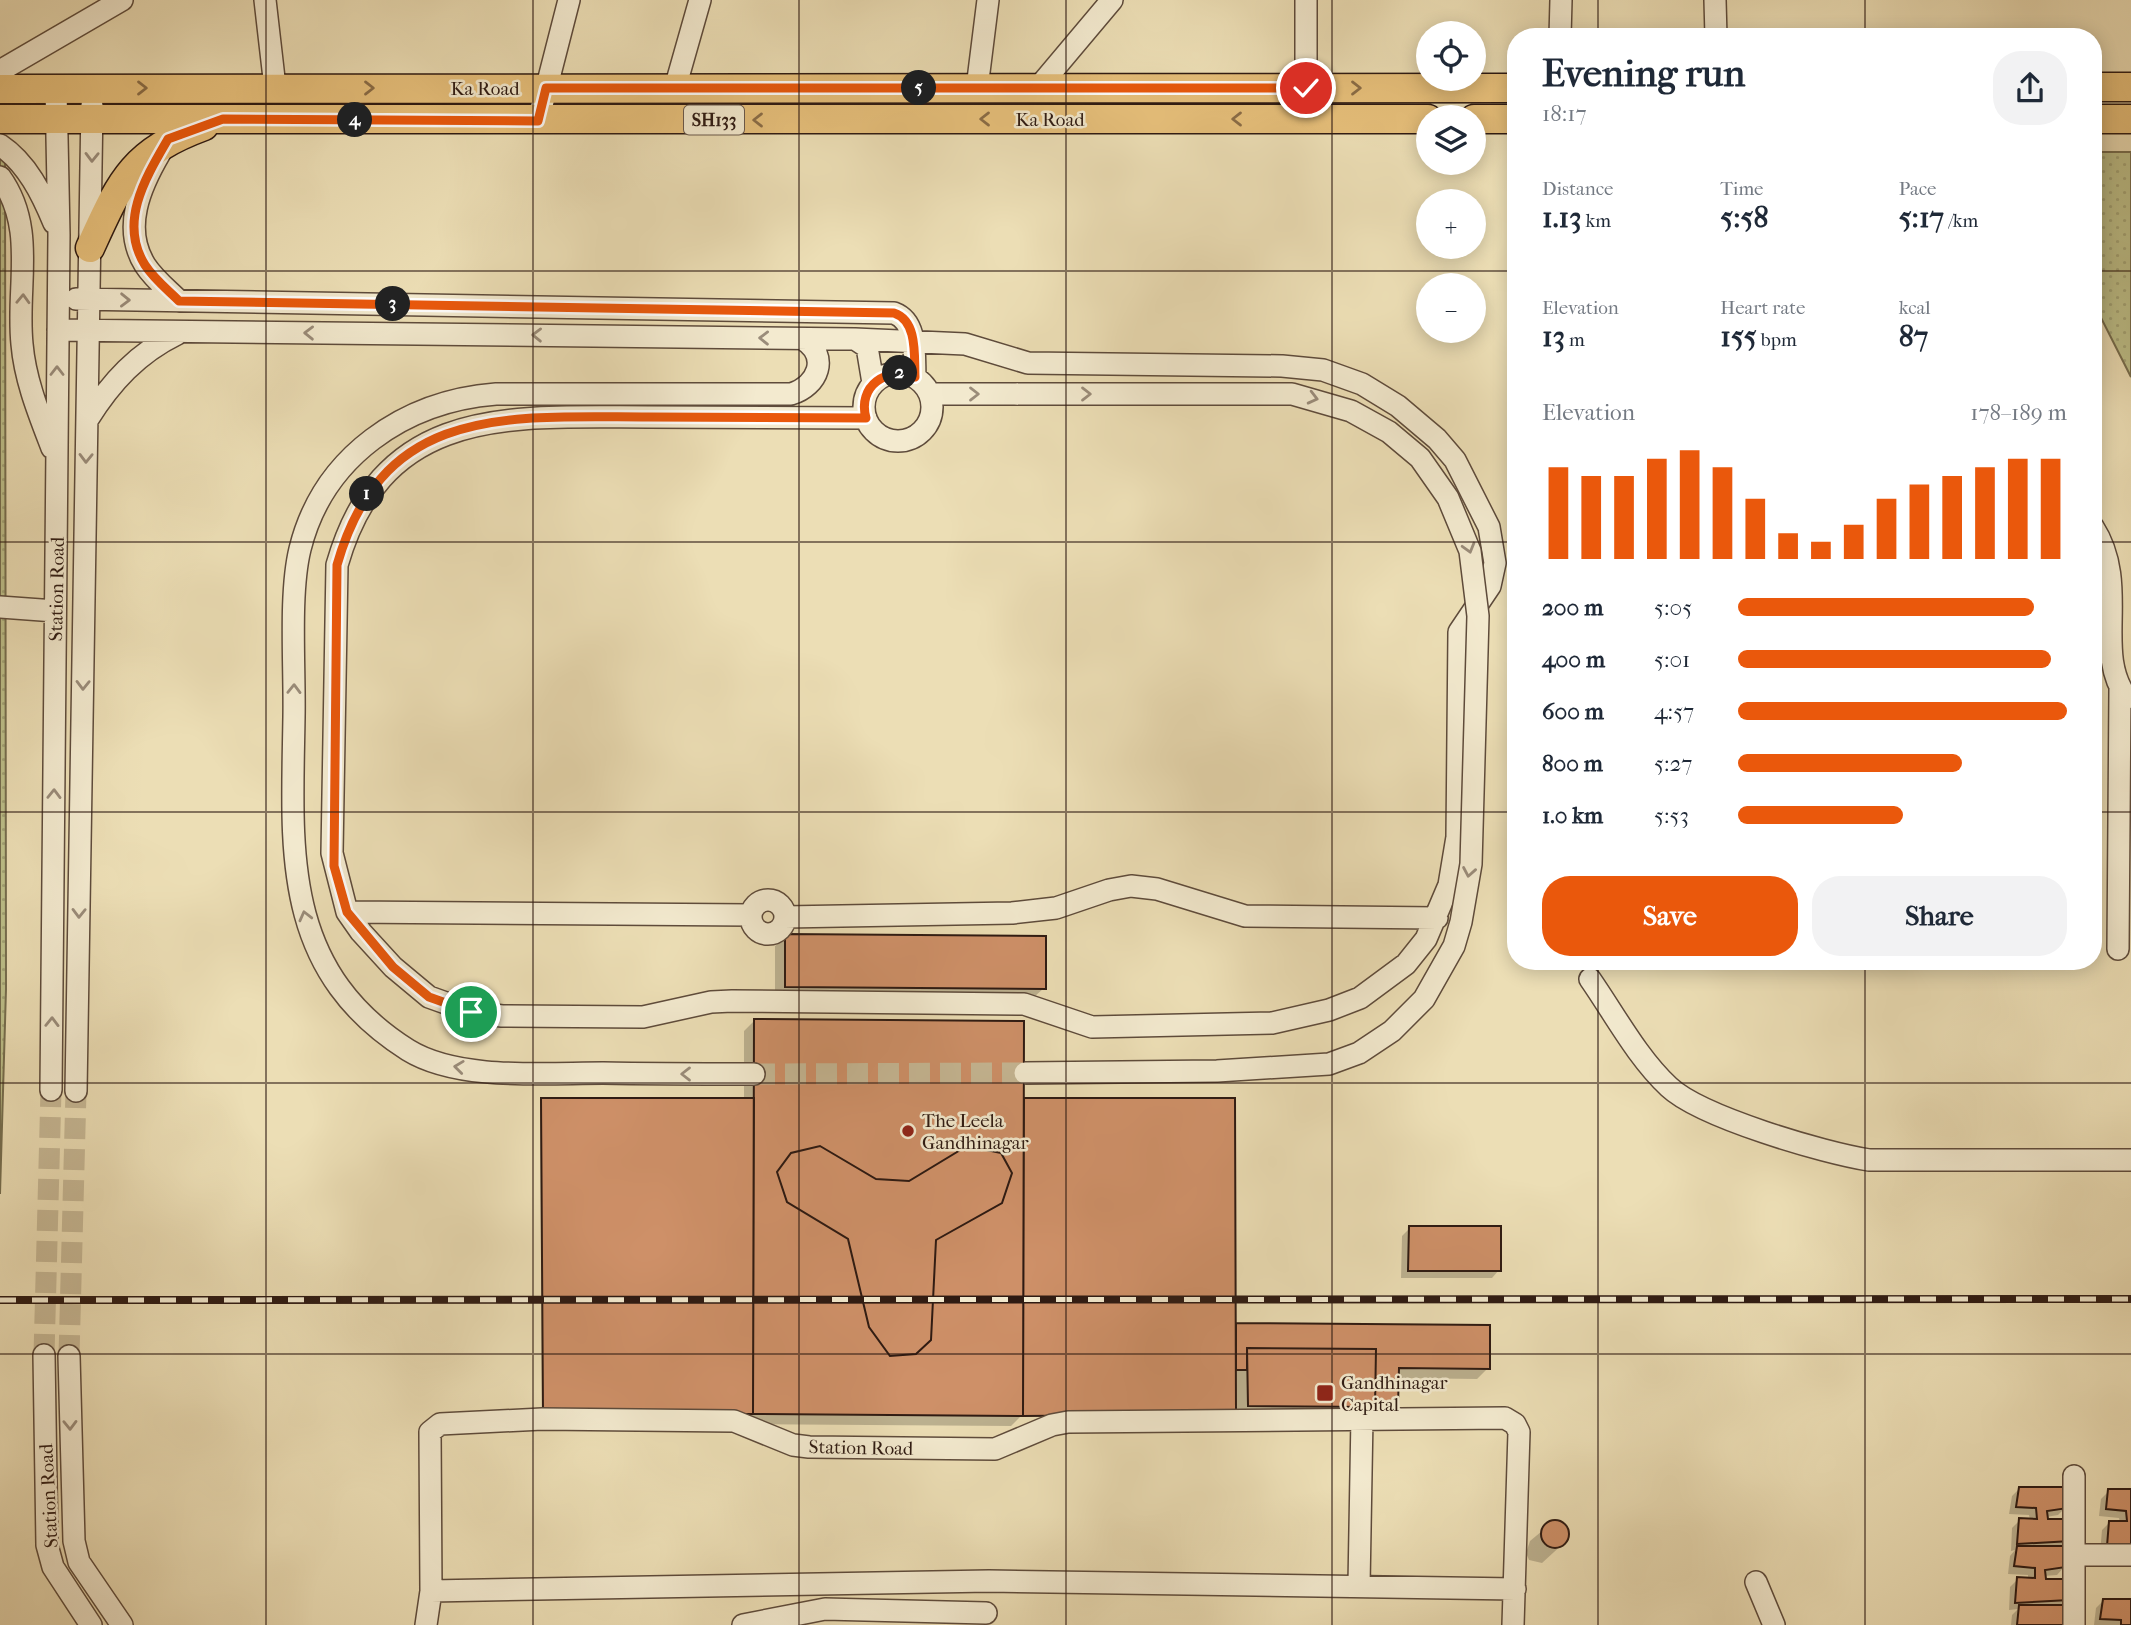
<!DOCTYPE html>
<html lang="en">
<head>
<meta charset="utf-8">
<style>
	body { margin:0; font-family:"IM FELL French Canon",serif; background:#f2f2f3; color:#1f2937; height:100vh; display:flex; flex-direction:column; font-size:26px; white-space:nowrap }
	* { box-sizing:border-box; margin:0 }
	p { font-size:23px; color:#747a83 }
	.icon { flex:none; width:38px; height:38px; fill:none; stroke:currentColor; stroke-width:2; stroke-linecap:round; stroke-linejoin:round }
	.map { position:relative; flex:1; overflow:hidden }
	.sheet { position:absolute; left:1507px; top:28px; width:595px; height:942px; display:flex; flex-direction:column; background:#fff; border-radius:28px; box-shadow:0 4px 18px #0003 }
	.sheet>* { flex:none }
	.controls { position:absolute; left:1416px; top:21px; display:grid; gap:14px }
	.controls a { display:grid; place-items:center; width:70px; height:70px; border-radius:50%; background:#fff; box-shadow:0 4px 18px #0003; font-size:35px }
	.pin { position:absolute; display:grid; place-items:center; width:60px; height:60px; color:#fff; margin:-30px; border:4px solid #fff; border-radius:50%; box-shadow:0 2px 7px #0007 }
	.km { position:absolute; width:35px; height:35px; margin:-18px; border-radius:50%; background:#222; color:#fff; font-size:19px; line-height:35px; text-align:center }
	.round { display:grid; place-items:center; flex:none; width:74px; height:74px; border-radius:28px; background:#f2f2f3 }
	.head { display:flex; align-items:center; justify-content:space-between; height:119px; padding:0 35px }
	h1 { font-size:38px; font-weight:700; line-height:52px }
	.figures { display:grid; grid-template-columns:repeat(3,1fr); gap:10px; height:119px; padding:7px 35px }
	.figures div { display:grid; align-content:center }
	.figures b { font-size:30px; font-weight:700 }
	.figures small { font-size:19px; font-weight:400 }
	.figures p { font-size:19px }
	.chart { height:196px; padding:14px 35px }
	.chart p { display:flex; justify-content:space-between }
	.chart svg { width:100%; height:126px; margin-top:7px; stroke:#ea580c; stroke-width:6 }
	.button { display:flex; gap:14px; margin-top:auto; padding:14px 35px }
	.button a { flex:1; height:80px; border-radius:28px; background:#ea580c; color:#fff; font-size:28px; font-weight:700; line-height:80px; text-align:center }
	.button a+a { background:#f2f2f3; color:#1f2937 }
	ul { padding:0 35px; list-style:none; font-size:23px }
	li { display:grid; grid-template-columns:112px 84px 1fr; align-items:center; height:52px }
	li i { height:18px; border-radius:9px; background:#ea580c }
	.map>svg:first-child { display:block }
	.grass { fill:url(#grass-dots); stroke:#766d4e; stroke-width:2 }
	.shadow { fill:#0003 }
	.building { fill:#ce9068; stroke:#2e1a12; stroke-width:2 }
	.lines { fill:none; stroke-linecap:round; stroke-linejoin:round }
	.minor-tunnel { stroke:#c6b794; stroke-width:21; stroke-dasharray:21 10; stroke-linecap:butt }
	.minor-casing { stroke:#5e4b3b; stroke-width:24 }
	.major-casing { stroke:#2e1a12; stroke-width:31 }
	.minor { stroke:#f3eacf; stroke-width:21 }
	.major { stroke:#e6bf7a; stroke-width:28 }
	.rail-casing { stroke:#2e1a12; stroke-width:8 }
	.rail { stroke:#f3eacf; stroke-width:5; stroke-dasharray:16; stroke-linecap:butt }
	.minor-bridge-casing { stroke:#5e4b3b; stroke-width:24; stroke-linecap:butt }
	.minor-bridge { stroke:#f3eacf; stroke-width:21 }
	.oneway { stroke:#8a6c46 }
	.oneway2 { stroke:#9a8c7a }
	.route-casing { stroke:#fff; stroke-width:14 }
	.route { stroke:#ea580c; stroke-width:9 }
	.grid { fill:none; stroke:#2e1a12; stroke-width:2; stroke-opacity:0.55 }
	.poi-dot { fill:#8f2418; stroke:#f3eacf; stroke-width:2.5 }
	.labels { text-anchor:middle; stroke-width:5; stroke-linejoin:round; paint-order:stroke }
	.shield { fill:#f3eacf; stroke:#69584b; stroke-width:2 }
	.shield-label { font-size:18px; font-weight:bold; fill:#2e1a12 }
	.street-label { font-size:19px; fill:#2e1a12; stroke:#f3eacf }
	.poi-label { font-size:19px; fill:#2e1a12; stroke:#f3eacf; text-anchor:start }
</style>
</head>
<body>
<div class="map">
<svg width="2131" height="1625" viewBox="0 0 2131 1625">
	<defs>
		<pattern id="grass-dots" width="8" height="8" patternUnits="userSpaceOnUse" patternTransform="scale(1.75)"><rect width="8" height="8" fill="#bdc08a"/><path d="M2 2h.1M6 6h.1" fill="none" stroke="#a3a476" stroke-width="1.8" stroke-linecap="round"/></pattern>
	</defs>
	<rect width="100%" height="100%" fill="#ecdeb5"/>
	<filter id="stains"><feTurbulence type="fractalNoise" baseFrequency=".00286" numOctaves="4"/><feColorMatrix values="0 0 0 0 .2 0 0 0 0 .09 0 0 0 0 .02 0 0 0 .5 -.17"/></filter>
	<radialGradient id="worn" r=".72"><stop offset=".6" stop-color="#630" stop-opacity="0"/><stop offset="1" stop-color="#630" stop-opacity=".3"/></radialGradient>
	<path class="grass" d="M2093 152H2131V377L2093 302Z
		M5 157 6 989 0 1194V158Z"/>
	<path class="shadow" d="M786 936 1044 988 1033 998 775 997V946Z
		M754 1021 1022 1100H1233L1234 1327 1237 1325 1488 1368 1477 1379 1397 1378V1406L1386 1417H1020L1011 1426 743 1424 542 1415 540 1102 744 1100V1031Z
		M1410 1228 1499 1270 1492 1278H1401L1402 1236Z
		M2019 1489 2066 1507 2058 1515 2046 1517 2069 1540 2063 1546 2064 1567 2057 1575 2044 1576V1580L2067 1599 2059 1607 2067 1625H2011L2012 1615 2018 1609 2009 1610 2010 1587 2018 1579H2028V1575L2008 1574 2010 1556 2015 1550 2011 1551 2012 1528 2020 1520H2030L2029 1515 2009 1514 2012 1496Z
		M2109 1491H2131V1551L2100 1553 2102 1530 2110 1522 2120 1523 2119 1518 2099 1516 2101 1499Z
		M1554 1521 1562 1523 1568 1534 1565 1542 1542 1563 1529 1560 1526 1553 1530 1541Z
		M2104 1600H2131V1625H2094L2096 1608Z"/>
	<path class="building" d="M785 934 1046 936V989L785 987Z
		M754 1019 1024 1021 1023 1416 753 1414Z
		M541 1098H754L753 1414H543Z
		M1024 1098H1235L1236 1414 1023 1416Z
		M820 1146 876 1179 909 1181 967 1146 1001 1153 1012 1173 1002 1203 936 1240 931 1340 916 1354 890 1356 869 1327 848 1239 787 1202 777 1172 791 1153Z
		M1409 1226H1501V1271H1408Z
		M1236 1323 1490 1325V1369L1399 1368 1398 1407H1375L1376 1349 1247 1348V1370H1236Z
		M1247 1348 1376 1349 1375 1407 1248 1406Z
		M2019 1487H2067L2068 1508 2047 1511 2048 1519H2070L2071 1541 2017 1544 2019 1518 2037 1519 2036 1508 2016 1507Z
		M2108 1489H2131V1545L2107 1546 2109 1521H2127L2126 1511 2106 1509Z
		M1541 1534a14 14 0 1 1 28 0a14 14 0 1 1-28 0Z
		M2017 1546H2065L2066 1567 2045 1570 2046 1579H2068L2069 1600 2015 1603 2017 1577 2035 1578V1568L2014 1566Z
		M2103 1599H2131V1625H2121V1620L2100 1619Z
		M2019 1605H2068L2069 1625H2017Z"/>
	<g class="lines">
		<path class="minor-tunnel" d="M754 1074 1025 1073
			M44 1355 51 1090
			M69 1356 76 1091"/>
		<g class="minor-casing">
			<path id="minor" d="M265 0 275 87
				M1715 0 1716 37
				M1560 37 1561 0
				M0 71 122 0
				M675 88 700 0
				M977 88 988 0
				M1038 88 1112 0
				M1306 119V0
				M538 121 569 0
				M0 145C27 163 42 194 54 223
				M160 153C140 187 122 228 145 265 154 279 168 290 179 301
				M0 177C37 228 16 286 22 344 25 380 39 414 52 448
				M76 299 894 313C918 322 914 356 915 377
				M58 330 855 339 867 347 873 383
				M855 339 965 344 1028 363 1282 366 1323 370 1362 384 1398 406 1437 439 1455 460 1489 527 1495 563 1490 586 1459 632 1457 837 1449 885 1426 939 1406 964 1360 998 1329 1010 1272 1023 1092 1027 1024 1004 732 1001 711 1002 643 1017 502 1016 471 1012 429 997 393 967 361 932 347 912 332 853 337 565C383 404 510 417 648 417 721 418 794 418 866 418
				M864 407a34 34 0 1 1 68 0a34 34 0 1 1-68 0Z
				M930 394H1018
				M88 419C111 382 138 353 177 334
				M2093 527C2131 586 2092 652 2127 698
				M0 607 55 611
				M751 917a17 17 0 1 1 34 0a17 17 0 1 1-34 0Z
				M347 912 751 915
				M785 917 1012 913 1056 908 1109 890 1131 886 1157 889 1245 916 1437 918
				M2118 949 2120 689
				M1590 979C1615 1015 1637 1057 1669 1087 1701 1117 1824 1153 1869 1160H2131
				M754 1074C704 1074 653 1074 603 1073 545 1073 458 1081 408 1050 280 969 292 849 294 717 295 668 289 594 300 549 323 456 405 401 496 394H791C818 386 830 356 803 339
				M51 1090 59 235 56 89
				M76 1091 92 105
				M44 1355 47 1545 53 1567 91 1625
				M69 1356 74 1541 79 1562 122 1625
				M2074 1476V1625
				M2074 1555H2131
				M1756 1582 1774 1625
				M1359 1585 1362 1417
				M431 1591 989 1581 1515 1589
				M426 1625 431 1591 430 1432 440 1424 542 1419 734 1421 793 1445 809 1447 995 1449 1052 1425 1068 1422 1505 1418 1515 1424 1519 1432 1513 1625
				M743 1625 825 1609 986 1613"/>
		</g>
		<g class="major-casing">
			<path id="major" d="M2093 87H2131
				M0 89 1516 88
				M0 119H1428
				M1474 119H1516
				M2093 119H2131
				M90 248C121 181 131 153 204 126"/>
		</g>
		<use href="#minor" class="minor"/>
		<use href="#major" class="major"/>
		<g class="rail-casing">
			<path id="rail" d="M0 1300 2131 1299"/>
		</g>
		<use href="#rail" class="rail"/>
		<g class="minor-bridge-casing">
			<path id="minor-bridge" d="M1018 394H1292L1351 411 1389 432 1420 458 1448 498 1470 551 1478 616 1471 864 1461 922 1454 946 1424 999 1392 1031 1359 1053 1329 1064 1217 1071 1025 1073"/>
		</g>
		<use href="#minor-bridge" class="minor-bridge"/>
	</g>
	<defs><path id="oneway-chevron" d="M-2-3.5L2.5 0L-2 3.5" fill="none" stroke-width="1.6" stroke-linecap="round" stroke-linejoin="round" transform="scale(1.75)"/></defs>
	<g class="oneway">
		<use href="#oneway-chevron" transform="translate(142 88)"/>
		<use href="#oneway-chevron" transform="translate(369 88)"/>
		<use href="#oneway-chevron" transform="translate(1356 88)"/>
		<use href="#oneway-chevron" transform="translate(985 119) rotate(180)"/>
		<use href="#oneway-chevron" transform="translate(1237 119) rotate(-180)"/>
		<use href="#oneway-chevron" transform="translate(758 120) rotate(180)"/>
	</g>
	<g class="oneway2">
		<use href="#oneway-chevron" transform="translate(92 157) rotate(91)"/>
		<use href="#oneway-chevron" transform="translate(23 299) rotate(-88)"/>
		<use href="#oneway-chevron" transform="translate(125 300) rotate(1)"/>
		<use href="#oneway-chevron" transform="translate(309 333) rotate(-179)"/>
		<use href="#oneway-chevron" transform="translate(537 335) rotate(-179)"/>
		<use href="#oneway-chevron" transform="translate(764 338) rotate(-179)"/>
		<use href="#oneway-chevron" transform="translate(57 371) rotate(-90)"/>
		<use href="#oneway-chevron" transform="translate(974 394)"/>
		<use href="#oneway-chevron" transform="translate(1086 394)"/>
		<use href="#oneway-chevron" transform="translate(1313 398) rotate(14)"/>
		<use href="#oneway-chevron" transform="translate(86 458) rotate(91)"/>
		<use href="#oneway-chevron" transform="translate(1469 548) rotate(74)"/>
		<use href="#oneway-chevron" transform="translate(83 685) rotate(91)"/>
		<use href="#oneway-chevron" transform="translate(294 689) rotate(-89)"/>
		<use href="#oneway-chevron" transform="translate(54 794) rotate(-89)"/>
		<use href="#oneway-chevron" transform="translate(1469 872) rotate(100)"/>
		<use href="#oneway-chevron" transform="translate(79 913) rotate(91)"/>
		<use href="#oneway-chevron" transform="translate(305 916) rotate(-104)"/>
		<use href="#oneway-chevron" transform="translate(52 1022) rotate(-89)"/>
		<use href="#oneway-chevron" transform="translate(459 1067) rotate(-173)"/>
		<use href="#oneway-chevron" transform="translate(686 1074) rotate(-180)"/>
		<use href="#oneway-chevron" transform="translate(70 1425) rotate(89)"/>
	</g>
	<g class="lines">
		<g class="route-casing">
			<path id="route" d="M471 1012 429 997 393 967 347 912 334 866 337 565C383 403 509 417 648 417 721 418 794 418 866 418 857 386 887 366 915 377 914 356 918 321 894 313L179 301C168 290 154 279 145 265 118 222 146 177 168 139L223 119 538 121 546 88H1306"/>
		</g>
		<use href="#route" class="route"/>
	</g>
	<path class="grid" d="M266 0V1625M533 0V1625M799 0V1625M1066 0V1625M1332 0V1625M1598 0V37M1865 0V37M0 271H1516M2093 271H2131M0 542H1516M2093 542H2131M0 812H1516M2093 812H2131M1598 961V1625M1865 961V1625M0 1083H2131M0 1354H2131"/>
	<g class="poi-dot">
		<circle cx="908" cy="1131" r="7"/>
		<rect x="1316" y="1384" width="18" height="18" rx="3.5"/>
	</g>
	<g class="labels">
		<rect class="shield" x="684" y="105.5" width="60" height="29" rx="5"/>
		<g class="shield-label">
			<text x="714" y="126">SH133</text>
		</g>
		<g class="street-label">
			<text x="485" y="95">Ka Road</text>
			<text x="1050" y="126">Ka Road</text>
			<text transform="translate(56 589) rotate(-89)" y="7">Station Road</text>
			<text transform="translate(861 1447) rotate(1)" y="7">Station Road</text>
			<text transform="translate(48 1496) rotate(-93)" y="7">Station Road</text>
		</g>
		<g class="poi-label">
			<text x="922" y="1127">The Leela<tspan x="922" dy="22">Gandhinagar</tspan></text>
			<text x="1341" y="1389">Gandhinagar<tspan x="1341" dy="22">Capital</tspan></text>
		</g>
	</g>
	<rect width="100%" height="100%" filter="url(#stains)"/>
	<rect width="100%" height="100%" fill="url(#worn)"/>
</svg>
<div class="controls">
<a><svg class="icon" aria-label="locate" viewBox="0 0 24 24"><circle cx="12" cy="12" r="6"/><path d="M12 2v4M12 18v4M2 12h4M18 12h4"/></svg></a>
<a><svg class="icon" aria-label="layers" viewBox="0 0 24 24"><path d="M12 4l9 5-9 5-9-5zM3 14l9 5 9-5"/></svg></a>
<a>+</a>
<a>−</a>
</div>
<div class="pin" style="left:471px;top:1012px;background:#1e9e55"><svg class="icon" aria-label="arrive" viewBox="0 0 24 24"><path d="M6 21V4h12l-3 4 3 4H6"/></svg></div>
<div class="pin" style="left:1306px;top:88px;background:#d93025"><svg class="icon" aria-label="check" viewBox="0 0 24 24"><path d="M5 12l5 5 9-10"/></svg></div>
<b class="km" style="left:367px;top:494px">1</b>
<b class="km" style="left:900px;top:373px">2</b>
<b class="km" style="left:393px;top:304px">3</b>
<b class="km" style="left:355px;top:120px">4</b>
<b class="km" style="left:919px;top:88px">5</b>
<section class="sheet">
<div class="head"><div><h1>Evening run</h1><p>18:17</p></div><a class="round"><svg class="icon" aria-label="share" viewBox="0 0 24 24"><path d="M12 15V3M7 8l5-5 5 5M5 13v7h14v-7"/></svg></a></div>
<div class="figures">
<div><p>Distance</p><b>1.13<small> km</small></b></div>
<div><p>Time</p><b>5:58</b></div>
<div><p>Pace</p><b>5:17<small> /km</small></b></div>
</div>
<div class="figures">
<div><p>Elevation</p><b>13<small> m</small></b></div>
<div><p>Heart rate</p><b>155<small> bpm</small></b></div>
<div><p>kcal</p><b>87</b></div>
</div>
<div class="chart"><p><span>Elevation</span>178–189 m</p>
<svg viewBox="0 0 160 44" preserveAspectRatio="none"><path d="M5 44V12M15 44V15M25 44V15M35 44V9M45 44V6M55 44V12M65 44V23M75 44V35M85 44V38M95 44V32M105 44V23M115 44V18M125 44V15M135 44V12M145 44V9M155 44V9"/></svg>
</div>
<ul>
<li><b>200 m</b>5:05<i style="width:90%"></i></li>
<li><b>400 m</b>5:01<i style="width:95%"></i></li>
<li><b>600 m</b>4:57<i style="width:100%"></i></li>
<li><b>800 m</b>5:27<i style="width:68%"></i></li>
<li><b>1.0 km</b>5:53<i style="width:50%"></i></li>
</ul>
<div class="button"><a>Save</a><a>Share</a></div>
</section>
</div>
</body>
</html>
